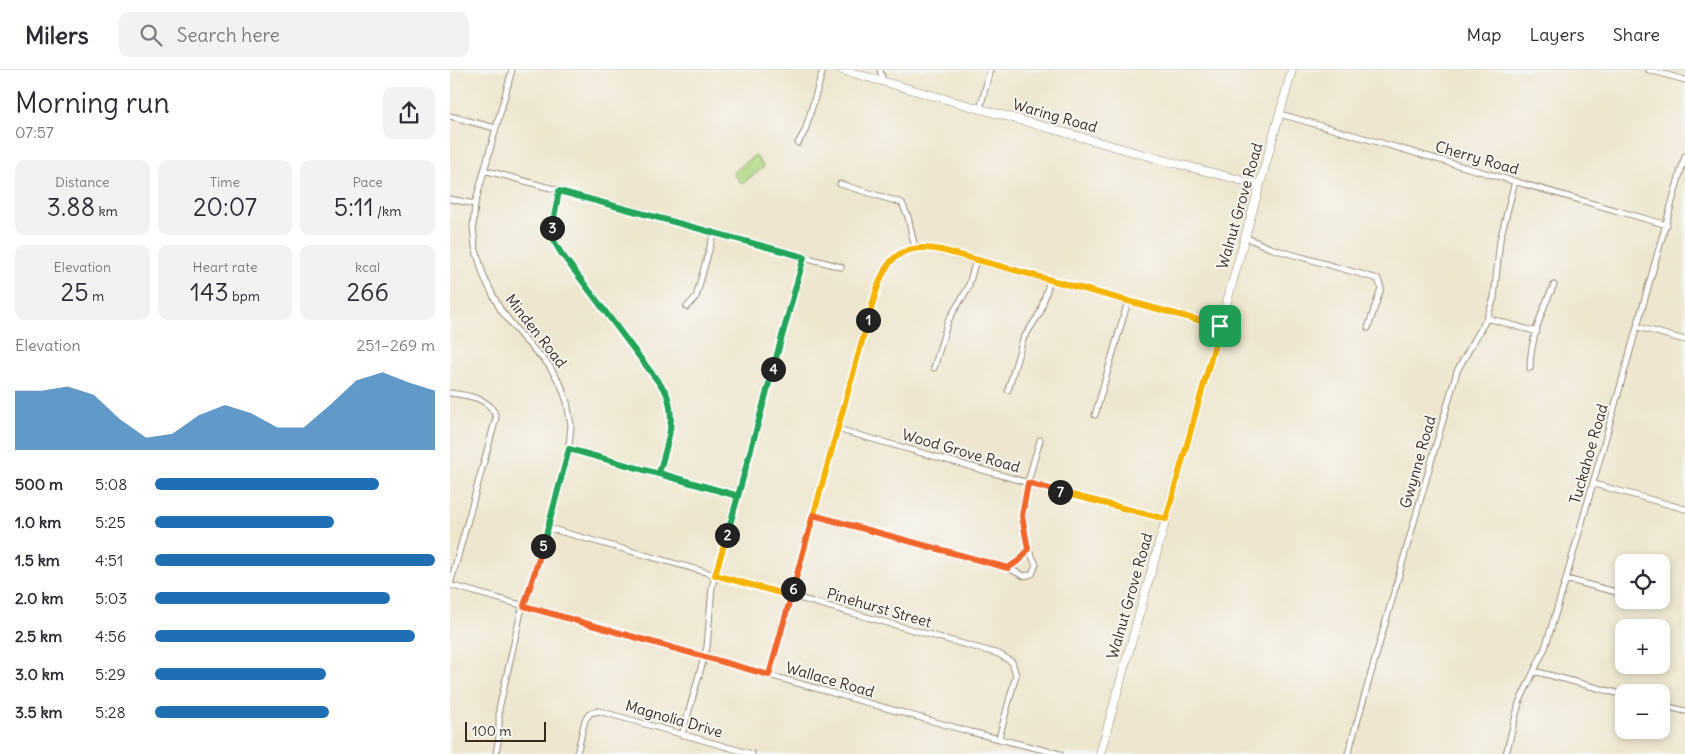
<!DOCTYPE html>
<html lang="en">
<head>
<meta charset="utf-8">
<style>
	body { margin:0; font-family:Delius,sans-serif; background:#f2f2f3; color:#2b2b33; height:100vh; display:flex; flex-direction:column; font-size:19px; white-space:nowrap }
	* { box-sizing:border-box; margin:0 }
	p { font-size:16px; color:#7c7c81 }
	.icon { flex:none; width:28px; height:28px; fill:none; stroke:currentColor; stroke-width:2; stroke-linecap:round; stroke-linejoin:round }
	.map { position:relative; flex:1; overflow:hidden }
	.panel { display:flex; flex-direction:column; background:#fff; width:450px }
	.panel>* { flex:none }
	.controls { position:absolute; left:1165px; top:484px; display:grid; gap:10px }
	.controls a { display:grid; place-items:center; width:55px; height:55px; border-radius:10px; background:#fff; box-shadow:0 2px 8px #0003; font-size:25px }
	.scale { position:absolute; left:15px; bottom:12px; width:81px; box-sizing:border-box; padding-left:5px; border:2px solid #3b2a1e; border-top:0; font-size:14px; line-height:18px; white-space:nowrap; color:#3b2a1e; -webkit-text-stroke:4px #f6f6f2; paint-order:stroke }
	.pin { position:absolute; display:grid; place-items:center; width:42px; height:42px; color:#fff; margin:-21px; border-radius:10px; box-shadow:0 2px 8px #0006 }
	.km { position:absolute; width:25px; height:25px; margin:-12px; border-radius:50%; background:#222; color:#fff; font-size:14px; line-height:25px; text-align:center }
	.round { display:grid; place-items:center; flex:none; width:52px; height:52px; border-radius:10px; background:#f2f2f3 }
	.overview { display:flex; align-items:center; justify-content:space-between; height:85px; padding:0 15px }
	h1 { font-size:28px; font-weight:600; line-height:38px }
	.metrics { display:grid; grid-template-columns:repeat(3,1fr); gap:8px; height:85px; padding:5px 15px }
	.metrics div { display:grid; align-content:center; border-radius:10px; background:#f2f2f3; text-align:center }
	.metrics b { font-size:25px; font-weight:600 }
	.metrics small { font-size:14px; font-weight:400 }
	.metrics p { font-size:14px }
	.chart { height:140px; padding:10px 15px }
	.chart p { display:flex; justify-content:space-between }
	.chart svg { width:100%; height:90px; margin-top:5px; fill:#1f6fb2; opacity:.7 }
	ul { padding:0 15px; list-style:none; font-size:16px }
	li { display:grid; grid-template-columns:80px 60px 1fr; align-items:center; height:38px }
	li i { height:12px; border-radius:6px; background:#1f6fb2 }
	header { display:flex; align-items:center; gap:30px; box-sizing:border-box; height:70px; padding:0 25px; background:#fff; border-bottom:1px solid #e1e1e2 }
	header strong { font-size:24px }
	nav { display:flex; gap:28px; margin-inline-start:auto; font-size:18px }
	.search { width:350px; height:45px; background:#f2f2f3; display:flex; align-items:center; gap:12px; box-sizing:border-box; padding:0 18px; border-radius:10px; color:#7c7c81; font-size:19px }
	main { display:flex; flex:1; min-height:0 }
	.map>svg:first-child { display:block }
	.green { fill:#afd883; stroke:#758150 }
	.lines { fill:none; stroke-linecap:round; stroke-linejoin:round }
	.street-casing { stroke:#948876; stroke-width:7 }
	.secondary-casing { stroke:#948876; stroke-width:9 }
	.street { stroke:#fff; stroke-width:5 }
	.secondary { stroke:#fff; stroke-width:8 }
	.split-1-casing { stroke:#fff; stroke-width:10 }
	.split-2-casing { stroke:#fff; stroke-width:10 }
	.split-3-casing { stroke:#fff; stroke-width:10 }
	.split-4-casing { stroke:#fff; stroke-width:10 }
	.split-5-casing { stroke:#fff; stroke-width:10 }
	.split-6-casing { stroke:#fff; stroke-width:10 }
	.split-7-casing { stroke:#fff; stroke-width:10 }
	.split-8-casing { stroke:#fff; stroke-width:10 }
	.split-1 { stroke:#f5b400; stroke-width:6 }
	.split-2 { stroke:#f5b400; stroke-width:6 }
	.split-3 { stroke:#22a559; stroke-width:6 }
	.split-4 { stroke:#22a559; stroke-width:6 }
	.split-5 { stroke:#22a559; stroke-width:6 }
	.split-6 { stroke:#f0652b; stroke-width:6 }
	.split-7 { stroke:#f0652b; stroke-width:6 }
	.split-8 { stroke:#f5b400; stroke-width:6 }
	.labels { text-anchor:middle; stroke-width:4; stroke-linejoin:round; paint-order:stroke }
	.street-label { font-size:15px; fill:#3b2a1e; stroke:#f6f6f2 }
</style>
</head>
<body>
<header>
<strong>Milers</strong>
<div class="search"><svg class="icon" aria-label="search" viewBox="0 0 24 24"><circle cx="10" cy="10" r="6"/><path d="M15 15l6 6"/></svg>Search here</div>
<nav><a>Map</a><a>Layers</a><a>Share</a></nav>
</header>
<main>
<section class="panel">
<div class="overview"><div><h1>Morning run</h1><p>07:57</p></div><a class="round"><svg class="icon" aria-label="share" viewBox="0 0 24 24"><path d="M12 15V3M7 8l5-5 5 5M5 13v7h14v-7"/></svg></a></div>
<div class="metrics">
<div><p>Distance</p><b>3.88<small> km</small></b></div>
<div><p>Time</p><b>20:07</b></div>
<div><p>Pace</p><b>5:11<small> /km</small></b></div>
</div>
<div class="metrics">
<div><p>Elevation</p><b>25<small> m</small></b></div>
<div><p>Heart rate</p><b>143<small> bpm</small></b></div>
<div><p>kcal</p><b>266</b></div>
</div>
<div class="chart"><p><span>Elevation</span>251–269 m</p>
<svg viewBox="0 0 160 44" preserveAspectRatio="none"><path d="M0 44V15L10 15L20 13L30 17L40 29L50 38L60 36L70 27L80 22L90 26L100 33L110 33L120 22L130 10L140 6L150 11L160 15V44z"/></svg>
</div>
<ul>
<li><b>500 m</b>5:08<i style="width:80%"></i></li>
<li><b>1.0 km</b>5:25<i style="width:64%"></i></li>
<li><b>1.5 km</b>4:51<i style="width:100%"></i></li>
<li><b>2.0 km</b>5:03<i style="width:84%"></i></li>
<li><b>2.5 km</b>4:56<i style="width:93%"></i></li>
<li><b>3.0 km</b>5:29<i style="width:61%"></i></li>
<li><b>3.5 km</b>5:28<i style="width:62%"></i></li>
</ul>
</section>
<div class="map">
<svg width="1235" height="684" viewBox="0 0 1235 684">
	<rect width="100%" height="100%" fill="#f6f6f2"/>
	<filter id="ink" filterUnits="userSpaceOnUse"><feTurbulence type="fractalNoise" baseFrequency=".02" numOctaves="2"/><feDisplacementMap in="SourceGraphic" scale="10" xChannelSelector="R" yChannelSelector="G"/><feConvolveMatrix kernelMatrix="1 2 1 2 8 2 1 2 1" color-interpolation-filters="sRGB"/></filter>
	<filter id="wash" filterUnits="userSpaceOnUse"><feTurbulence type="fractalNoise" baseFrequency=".0096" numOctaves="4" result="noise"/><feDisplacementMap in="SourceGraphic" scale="20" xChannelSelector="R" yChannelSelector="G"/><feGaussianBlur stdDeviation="1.12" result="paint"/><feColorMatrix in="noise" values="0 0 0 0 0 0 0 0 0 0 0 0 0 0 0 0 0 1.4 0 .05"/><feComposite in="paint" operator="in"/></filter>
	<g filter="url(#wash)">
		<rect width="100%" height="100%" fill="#eee6ce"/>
		<path class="green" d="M305 85 314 97 292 114 283 103Z"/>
	</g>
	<g filter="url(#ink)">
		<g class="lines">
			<g class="street-casing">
				<path id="street" d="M430 0 433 11
					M1199 0 1235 10
					M530 39 540 0
					M830 44 1217 155
					M0 46 45 58
					M348 73 355 61 373 0
					M34 100 391 197
					M390 114 452 133 458 147 465 178
					M109 121C104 140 98 158 108 178L216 322 221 337V356L209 403
					M0 129 25 134
					M795 167 820 178 928 209 931 218 918 258
					M237 237 246 227 264 162
					M1037 248 1087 262
					M1188 257 1235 270
					M484 298 498 251 518 218 526 190
					M1080 298C1080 272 1092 239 1104 215
					M558 320 573 269 590 243 600 210
					M0 323C17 325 42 328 46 348L0 515
					M645 345 678 231
					M387 359 639 430 716 449
					M119 379 288 426
					M1144 414 1235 439
					M363 445 558 498 571 489 578 479C566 438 579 410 590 370
					M98 458 549 584 562 592 566 605 549 668
					M558 498 574 506 582 504 586 494 578 479
					M1116 509 1174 524
					M0 515 521 662 610 684
					M1084 601 1174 625
					M319 605 426 221C435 195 449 175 479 178L770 256
					M1211 635 1235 641
					M140 643 149 641 302 684
					M232 665 257 577 262 517 354 187
					M46 684 49 666V639L71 542 78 527 118 386 121 355 117 332 111 315 98 294 72 267 50 239 34 207 25 177 23 156 25 134 62 0
					M127 684 135 650 140 643
					M898 684 1007 301 1037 248 1044 228 1050 170 1065 111
					M1056 684 1069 633 1095 578 1116 509 1235 86"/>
			</g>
			<g class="secondary-casing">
				<path id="secondary" d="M392 0 709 89 810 115
					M650 684 842 0"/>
			</g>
			<use href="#street" class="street"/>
			<use href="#secondary" class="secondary"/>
		</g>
	</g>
	<g class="lines" filter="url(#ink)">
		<g class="split-1-casing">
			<path id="split-1" d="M418 250C430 208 436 168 491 180L770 256"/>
		</g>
		<g class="split-2-casing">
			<path id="split-2" d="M277 465 265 505 341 526 418 250"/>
		</g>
		<g class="split-3-casing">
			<path id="split-3" d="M102 158 105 173 111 183 216 322C227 350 217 375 209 403L288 426 277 465"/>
		</g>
		<g class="split-4-casing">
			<path id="split-4" d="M102 158 109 121 354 187 323 299"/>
		</g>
		<g class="split-5-casing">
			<path id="split-5" d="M93 476 119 379 288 426 323 299"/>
		</g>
		<g class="split-6-casing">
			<path id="split-6" d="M93 476 74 536 319 605 343 519"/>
		</g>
		<g class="split-7-casing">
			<path id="split-7" d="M343 519 363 445 558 498 571 489 578 479 572 446 578 413 610 422"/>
		</g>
		<g class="split-8-casing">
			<path id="split-8" d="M610 422 716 449 770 256"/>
		</g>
		<use href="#split-1" class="split-1"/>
		<use href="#split-2" class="split-2"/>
		<use href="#split-3" class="split-3"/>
		<use href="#split-4" class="split-4"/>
		<use href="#split-5" class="split-5"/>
		<use href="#split-6" class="split-6"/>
		<use href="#split-7" class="split-7"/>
		<use href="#split-8" class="split-8"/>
	</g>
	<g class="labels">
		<g class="street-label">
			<text transform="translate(605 46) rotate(16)" y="5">Waring Road</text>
			<text transform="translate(1027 88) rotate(16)" y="5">Cherry Road</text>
			<text transform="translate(790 136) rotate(-74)" y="5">Walnut Grove Road</text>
			<text transform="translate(86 261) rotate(52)" y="5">Minden Road</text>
			<text transform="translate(511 381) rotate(16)" y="5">Wood Grove Road</text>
			<text transform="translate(1139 384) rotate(-74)" y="5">Tuckahoe Road</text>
			<text transform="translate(968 392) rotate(-74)" y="5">Gwynne Road</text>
			<text transform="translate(680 526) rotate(-74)" y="5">Walnut Grove Road</text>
			<text transform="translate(429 538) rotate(16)" y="5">Pinehurst Street</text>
			<text transform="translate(380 610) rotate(16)" y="5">Wallace Road</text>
			<text transform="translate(224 649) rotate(16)" y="5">Magnolia Drive</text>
		</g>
	</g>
</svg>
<div class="controls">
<a><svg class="icon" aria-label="locate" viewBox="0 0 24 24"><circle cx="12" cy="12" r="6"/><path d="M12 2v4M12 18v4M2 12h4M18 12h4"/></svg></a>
<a>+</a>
<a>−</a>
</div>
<div class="scale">100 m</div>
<div class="pin" style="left:770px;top:256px;background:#1e9e55"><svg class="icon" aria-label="arrive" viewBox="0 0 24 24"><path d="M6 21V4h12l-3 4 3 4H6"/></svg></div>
<b class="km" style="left:418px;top:250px">1</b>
<b class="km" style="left:277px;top:465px">2</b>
<b class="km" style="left:102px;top:158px">3</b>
<b class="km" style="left:323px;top:299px">4</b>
<b class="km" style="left:93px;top:476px">5</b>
<b class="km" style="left:343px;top:519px">6</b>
<b class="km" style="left:610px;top:422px">7</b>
</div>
</main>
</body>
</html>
